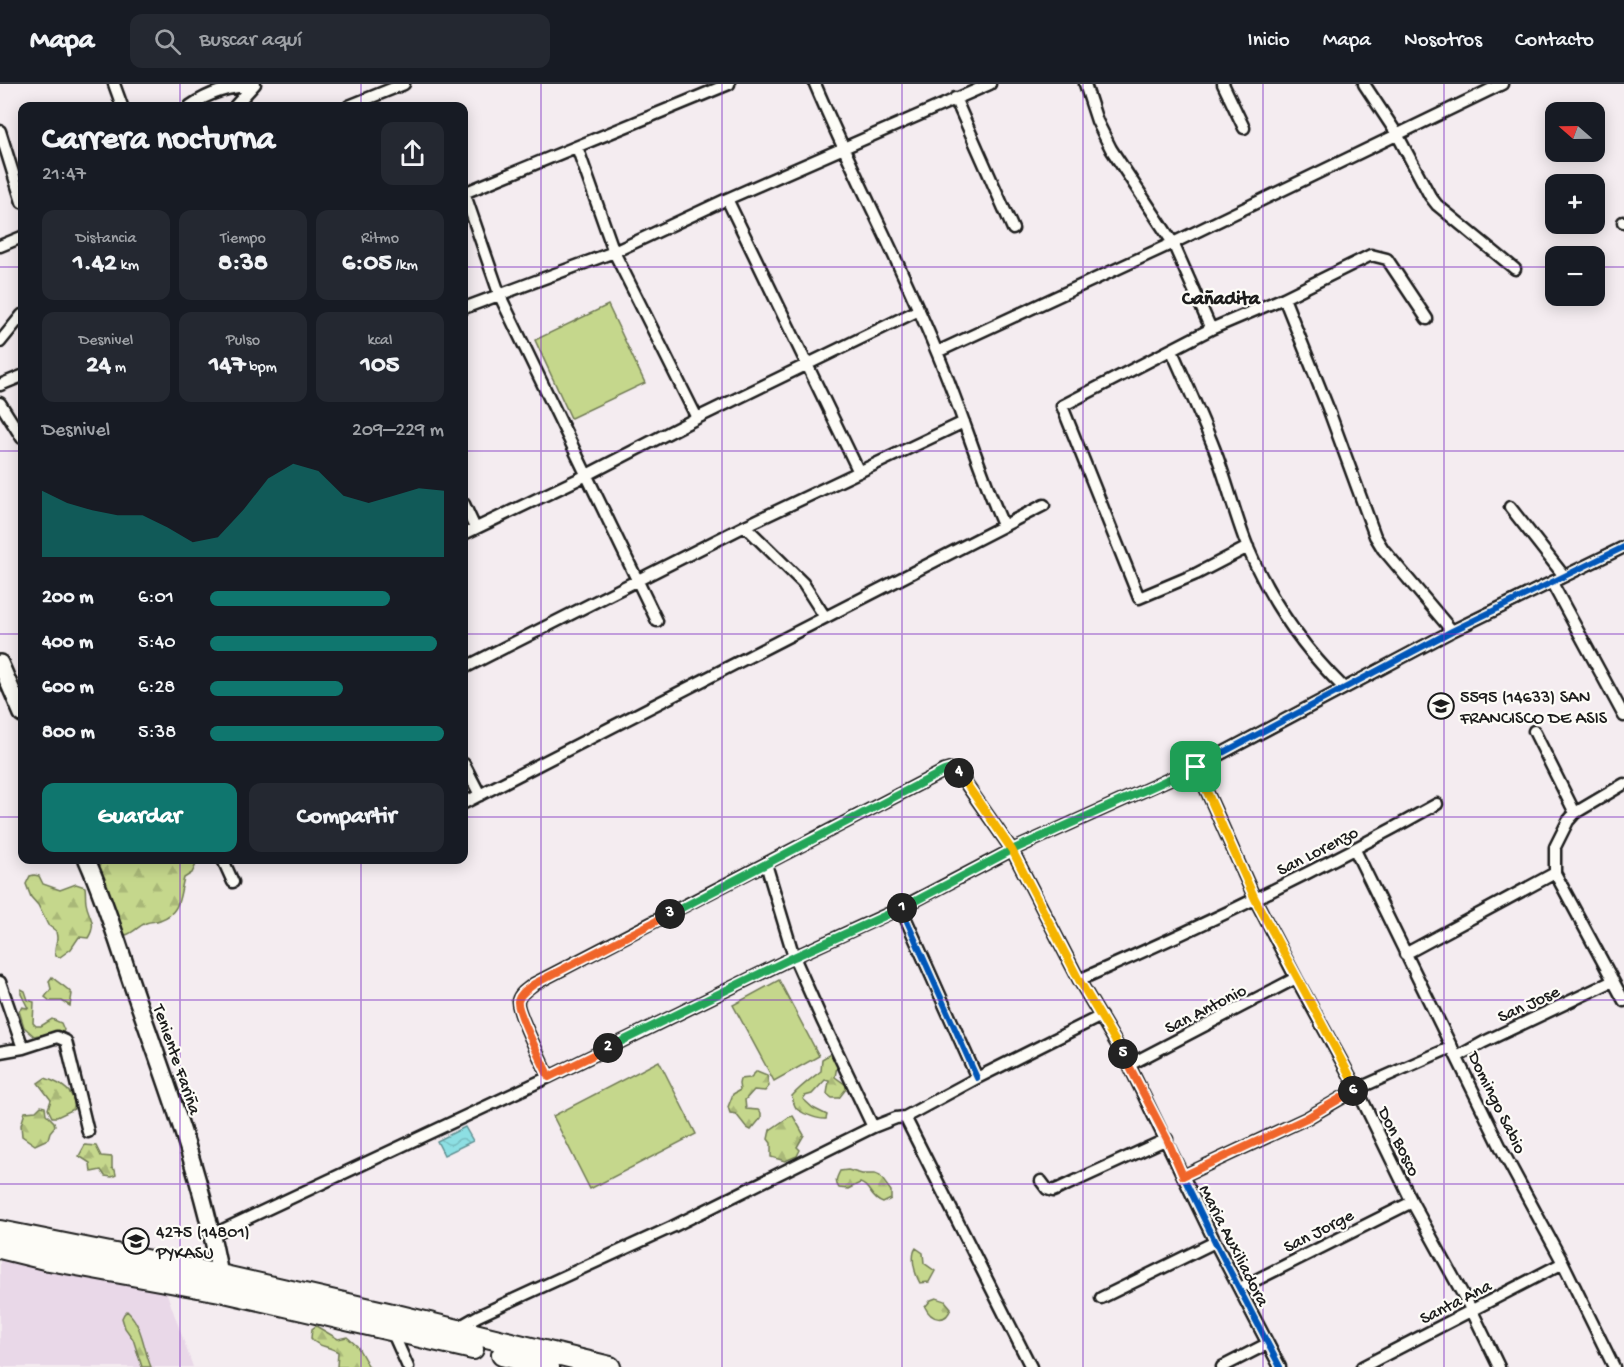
<!DOCTYPE html>
<html lang="es">
<head>
<meta charset="utf-8">
<style>
	body { margin:0; font-family:"Gochi Hand",sans-serif; background:#242831; color:#f1f3f6; height:100vh; display:flex; flex-direction:column; font-size:22px; white-space:nowrap }
	* { box-sizing:border-box; margin:0 }
	p { font-size:20px; color:#9ea1a6 }
	.icon { flex:none; width:33px; height:33px; fill:none; stroke:currentColor; stroke-width:2; stroke-linecap:round; stroke-linejoin:round }
	.map { position:relative; flex:1; overflow:hidden }
	.drawer { position:absolute; left:18px; top:18px; width:450px; height:762px; display:flex; flex-direction:column; background:#171b24; border-radius:12px; box-shadow:0 3px 15px #0003 }
	.drawer>* { flex:none }
	.needle { width:39px; rotate:290deg }
	.fabs { position:absolute; left:1545px; top:18px; display:grid; gap:12px }
	.fabs a { display:grid; place-items:center; width:60px; height:60px; border-radius:12px; background:#171b24; box-shadow:0 3px 15px #0003; font-size:30px }
	.pin { position:absolute; display:grid; place-items:center; width:51px; height:51px; color:#fff; margin:-26px; border-radius:12px; box-shadow:0 3px 9px #0006 }
	.km { position:absolute; width:30px; height:30px; margin:-15px; border-radius:50%; background:#222; color:#fff; font-size:16px; line-height:30px; text-align:center }
	.round { display:grid; place-items:center; flex:none; width:63px; height:63px; border-radius:12px; background:#242831 }
	.head { display:flex; align-items:center; justify-content:space-between; height:102px; padding:0 24px }
	h1 { font-size:33px; font-weight:800; line-height:45px }
	.figures { display:grid; grid-template-columns:repeat(3,1fr); gap:9px; height:102px; padding:6px 24px }
	.figures div { display:grid; align-content:center; border-radius:12px; background:#242831; text-align:center }
	.figures b { font-size:26px; font-weight:800 }
	.figures small { font-size:16px; font-weight:400 }
	.figures p { font-size:16px }
	.chart { height:168px; padding:12px 24px }
	.chart p { display:flex; justify-content:space-between }
	.chart svg { width:100%; height:108px; margin-top:6px; fill:#0f766e; opacity:.7 }
	.cta { display:flex; gap:12px; margin-top:auto; padding:12px 24px }
	.cta a { flex:1; height:69px; border-radius:12px; background:#0f766e; color:#fff; font-size:24px; font-weight:800; line-height:69px; text-align:center }
	.cta a+a { background:#242831; color:#f1f3f6 }
	ul { padding:0 24px; list-style:none; font-size:20px }
	li { display:grid; grid-template-columns:96px 72px 1fr; align-items:center; height:45px }
	li i { height:15px; border-radius:8px; background:#0f766e }
	header { display:flex; align-items:center; gap:36px; box-sizing:border-box; height:84px; padding:0 30px; background:#171b24; border-bottom:2px solid #363941 }
	header strong { font-size:28px }
	nav { display:flex; gap:33px; margin-inline-start:auto; font-size:21px }
	.search { width:420px; height:54px; background:#242831; display:flex; align-items:center; gap:15px; box-sizing:border-box; padding:0 21px; border-radius:12px; color:#9ea1a6; font-size:22px }
	.map>svg:first-child { display:block }
	.built { fill:#e9d8e8 }
	.forest { fill:url(#forest-firs); stroke:#707a54; stroke-width:1.5 }
	.pitch { fill:#c5d78c; stroke:#707a54; stroke-width:1.5 }
	.water { fill:url(#water-waves); stroke:#609193; stroke-width:1.5 }
	.lines { fill:none; stroke-linecap:round; stroke-linejoin:round }
	.street-casing { stroke:#1c1c1c; stroke-width:15 }
	.secondary-casing { stroke:#1c1c1c; stroke-width:20 }
	.highway-casing { stroke:#1c1c1c; stroke-width:24 }
	.street { stroke:#fdfcf7; stroke-width:10 }
	.secondary { stroke:#fdfcf7; stroke-width:15 }
	.highway { stroke:#fdfcf7; stroke-width:20 }
	.cycleway-casing { stroke:#fdfcf7; stroke-width:10 }
	.cycleway { stroke:#0057b8; stroke-width:6 }
	.split-1-casing { stroke:#fff; stroke-width:12 }
	.split-2-casing { stroke:#fff; stroke-width:12 }
	.split-3-casing { stroke:#fff; stroke-width:12 }
	.split-4-casing { stroke:#fff; stroke-width:12 }
	.split-5-casing { stroke:#fff; stroke-width:12 }
	.split-6-casing { stroke:#fff; stroke-width:12 }
	.split-7-casing { stroke:#fff; stroke-width:12 }
	.split-1 { stroke:#22a559; stroke-width:8 }
	.split-2 { stroke:#22a559; stroke-width:8 }
	.split-3 { stroke:#f0652b; stroke-width:8 }
	.split-4 { stroke:#22a559; stroke-width:8 }
	.split-5 { stroke:#f5b400; stroke-width:8 }
	.split-6 { stroke:#f0652b; stroke-width:8 }
	.split-7 { stroke:#f5b400; stroke-width:8 }
	.grid { fill:none; stroke:#7b2cbf; stroke-width:1.5; stroke-opacity:0.55 }
	.labels { text-anchor:middle; stroke-width:4.5; stroke-linejoin:round; paint-order:stroke }
	.poi-label { font-size:18px; fill:#1c1c1c; stroke:#fdfcf7; text-anchor:start }
	.street-label { font-size:18px; fill:#1c1c1c; stroke:#fdfcf7 }
	.neighbourhood-label { font-size:20px; font-weight:bold; fill:#1c1c1c; stroke:#fdfcf7 }
</style>
</head>
<body>
<header>
<strong>Mapa</strong>
<div class="search"><svg class="icon" aria-label="search" viewBox="0 0 24 24"><circle cx="10" cy="10" r="6"/><path d="M15 15l6 6"/></svg>Buscar aquí</div>
<nav><a>Inicio</a><a>Mapa</a><a>Nosotros</a><a>Contacto</a></nav>
</header>
<div class="map">
<svg width="1624" height="1283" viewBox="0 0 1624 1283">
	<defs>
		<pattern id="forest-firs" width="22" height="20" patternUnits="userSpaceOnUse" patternTransform="scale(1.5)"><rect width="22" height="20" fill="#c5d78c"/><path d="M5 1l3.5 6h-7zM16 11l3.5 6h-7z" fill="#a9b878"/></pattern>
		<pattern id="water-waves" width="16" height="10" patternUnits="userSpaceOnUse" patternTransform="scale(1.5)"><rect width="16" height="10" fill="#8ddfe3"/><path d="M0 5q4-4 8 0t8 0" fill="none" stroke="#79bfc2"/></pattern>
	</defs>
	<rect width="100%" height="100%" fill="#f4ecf0"/>
	<filter id="ink" filterUnits="userSpaceOnUse"><feTurbulence type="fractalNoise" baseFrequency=".0167" numOctaves="2"/><feDisplacementMap in="SourceGraphic" scale="12" xChannelSelector="R" yChannelSelector="G"/><feConvolveMatrix kernelMatrix="1 2 1 2 8 2 1 2 1" color-interpolation-filters="sRGB"/></filter>
	<g filter="url(#ink)">
		<path class="built" d="M0 1172 166 1207 193 1283H0Z"/>
		<path class="forest" d="M98 776H198L192 789 184 794C179 812 181 829 160 836 155 838 151 837 146 839 138 842 135 848 126 851L119 845 99 795Z
			M34 791 39 792 43 800 60 806 76 800 85 803C86 808 85 813 86 819 88 833 98 838 88 854L79 853 71 865 60 873 56 872C53 864 57 860 57 854 57 851 56 849 56 847L48 841 38 821 31 813 26 800 30 792Z
			M52 893C59 900 66 902 72 910L70 922 62 917H50L45 913 51 905 49 897Z
			M21 905 25 907 28 916 34 918 33 939 36 942H41L52 935 61 939 64 946 63 948C53 952 44 949 34 952L24 943 19 927 22 923 28 924 21 910Z
			M832 969 836 970 838 977 835 993 846 1001V1005L839 1014H832L827 1010 829 997 825 996 812 1010 805 1012 803 1015 813 1024 827 1031 826 1035C819 1036 804 1030 798 1026 794 1023 793 1017 792 1012 801 1002 811 995 821 987L822 975Z
			M757 987 767 991 769 1002 765 1007 754 1006 745 1016 746 1025 758 1026 761 1029V1034L751 1046 747 1044 736 1030 730 1029 728 1023 733 1010 740 1006 739 1000 740 995 750 994Z
			M45 994C60 999 77 1008 74 1025L57 1033H52L48 1025 51 1016 38 999Z
			M41 1022 45 1023 46 1030 54 1038 55 1042 50 1048 48 1055 35 1061 22 1052 21 1041 25 1028 36 1027Z
			M793 1032 804 1051 797 1063 800 1066 797 1072 785 1077 771 1073V1059L768 1055 770 1046 789 1033Z
			M85 1061 96 1062 101 1072 112 1073V1084L115 1086 116 1091 112 1093 105 1092 101 1086 91 1088 90 1079 79 1072Z
			M848 1086 862 1090H875L880 1092 891 1107V1115L883 1119C869 1114 871 1102 860 1099L848 1105 839 1104C834 1098 837 1093 840 1087Z
			M916 1164 923 1169 924 1179 935 1187 929 1198 920 1199C915 1191 910 1172 916 1164Z
			M936 1214 945 1217 951 1224C946 1240 931 1236 925 1223L931 1216Z
			M127 1227C143 1242 143 1264 151 1283H142L133 1255 125 1244 122 1234 124 1230Z
			M316 1242 338 1255 347 1253 357 1262 369 1283H337L338 1268C329 1262 317 1263 311 1254L312 1245Z"/>
		<path class="pitch" d="M608 221 645 299 571 334 535 256Z
			M779 896 819 972 774 997 733 921Z
			M659 977 696 1050 590 1105 553 1032Z"/>
		<path class="water" d="M465 1043 473 1057 444 1071 437 1057Z"/>
		<g class="lines">
			<g class="street-casing">
				<path id="street" d="M114 0 122 22
					M815 0C853 90 899 176 936 266 961 324 978 384 1003 441
					M1085 0 1097 37 1111 65 1173 159 1211 245
					M1223 0 1244 44
					M1364 0 1397 50 1430 112 1437 121 1515 185
					M955 14 1013 145
					M190 22C210 8 230 3 254 1
					M235 22 255 0
					M349 22 404 0
					M0 47 22 118
					M577 63 614 168 697 334
					M464 108 500 212 657 537
					M464 109 729 0
					M727 115 859 388
					M1623 138H1624
					M0 162 22 153
					M1284 214 1328 324 1375 452 1383 465 1452 547
					M464 224 614 168 727 115 990 0
					M0 258 22 231
					M1172 267C1186 299 1201 331 1214 364 1227 397 1235 432 1248 464 1270 516 1304 565 1344 604
					M937 268 1173 159 1502 0
					M0 301 22 292
					M0 319 22 354
					M464 420 475 444
					M1510 423 1564 492
					M745 442 803 499 825 533
					M464 450 587 391 697 334 919 226
					M1248 463 1196 490 1139 514 1062 322 1211 245 1284 214 1371 171 1387 175 1427 235
					M1552 499 1624 632
					M464 584 745 442 964 338
					M1534 647 1575 729
					M464 680 480 711
					M1196 683 1255 815 1296 894 1357 1005 1412 1118 1472 1227 1499 1283
					M1624 700 1575 729 1568 737 1555 763V789L1624 917
					M464 719 1044 421
					M1355 766 1504 1070 1563 1179 1614 1283
					M223 776 233 798
					M766 780 794 873 822 936 873 1043
					M1405 870 1555 789
					M1079 896C1201 843 1321 785 1437 720
					M0 898 23 964
					M0 968 23 964 57 953 66 957 88 1048
					M1457 973 1484 958 1613 897
					M1129 981 1296 894
					M549 993C543 980 516 926 518 917 520 909 528 905 534 900L944 687 951 685 957 687 1012 766 1079 896 1129 981 1215 1158 1280 1283
					M977 994 901 824 1012 766 1196 683 1452 547 1624 463
					M905 1033 1031 1283
					M1183 1092 1307 1034 1357 1005 1452 963
					M1041 1097 1047 1105 1053 1107 1060 1104 1167 1055
					M212 1151 549 993 794 873 901 824
					M1240 1204 1412 1118
					M1101 1214 1215 1158
					M457 1244 478 1232 672 1143 873 1043 896 1034 905 1033 977 994 1101 932
					M391 1245 408 1283
					M1222 1283 1267 1260
					M1362 1283 1563 1179"/>
			</g>
			<g class="secondary-casing">
				<path id="secondary" d="M0 579 22 630
					M87 776C108 823 122 873 139 921 170 1008 204 1101 220 1191"/>
			</g>
			<g class="highway-casing">
				<path id="highway" d="M0 1147 220 1191 388 1229 610 1283
					M0 1164 49 1176 220 1207 473 1265
					M502 1271 549 1283"/>
			</g>
			<use href="#street" class="street"/>
			<use href="#secondary" class="secondary"/>
			<use href="#highway" class="highway"/>
			<g class="cycleway-casing">
				<path id="cycleway" d="M549 993C543 980 516 926 518 917 520 909 528 905 534 900L944 687 951 685 957 687 1012 766 1079 896 1129 981 1215 1158 1280 1283
					M977 994 901 824 1012 766 1196 683 1452 547 1624 463"/>
			</g>
			<use href="#cycleway" class="cycleway"/>
		</g>
	</g>
	<g class="lines" filter="url(#ink)">
		<g class="split-1-casing">
			<path id="split-1" d="M902 824 1012 766 1196 683"/>
		</g>
		<g class="split-2-casing">
			<path id="split-2" d="M608 964 794 873 902 824"/>
		</g>
		<g class="split-3-casing">
			<path id="split-3" d="M608 964 549 993C543 980 516 926 518 917 520 909 528 905 534 900L670 830"/>
		</g>
		<g class="split-4-casing">
			<path id="split-4" d="M670 830 944 687 951 685 959 689"/>
		</g>
		<g class="split-5-casing">
			<path id="split-5" d="M959 689 1012 766 1079 896 1123 970"/>
		</g>
		<g class="split-6-casing">
			<path id="split-6" d="M1123 970 1167 1055 1183 1092 1307 1034 1353 1007"/>
		</g>
		<g class="split-7-casing">
			<path id="split-7" d="M1196 683 1255 815 1357 1005 1353 1007"/>
		</g>
		<use href="#split-1" class="split-1"/>
		<use href="#split-2" class="split-2"/>
		<use href="#split-3" class="split-3"/>
		<use href="#split-4" class="split-4"/>
		<use href="#split-5" class="split-5"/>
		<use href="#split-6" class="split-6"/>
		<use href="#split-7" class="split-7"/>
	</g>
	<path class="grid" d="M180 0V22M361 0V22M541 0V1283M722 0V1283M902 0V1283M1083 0V1283M1263 0V1283M1444 0V1283M0 183H22M464 183H1556M1594 183H1624M0 367H22M464 367H1624M0 550H22M464 550H1624M0 733H22M464 733H1624M180 776V1283M361 776V1283M0 916H1624M0 1100H1624"/>
	<defs>
		<g id="school-ring" transform="scale(1.35)"><circle r="9.5" fill="#fdfcf7" stroke="#1c1c1c" stroke-width="1.5"/><path d="M0-5L7-2L0 1L-7-2ZM-4 1L0 2.5L4 1V4Q0 6-4 4Z" fill="#1c1c1c"/></g>
	</defs>
	<g fill-rule="evenodd">
		<use href="#school-ring" x="1441" y="622"/>
		<use href="#school-ring" x="136" y="1157"/>
	</g>
	<g class="labels">
		<g class="poi-label">
			<text x="1460" y="618">5595 (14633) SAN<tspan x="1460" dy="21">FRANCISCO DE ASIS</tspan></text>
			<text x="156" y="1153">4275 (14801)<tspan x="156" dy="21">PYKASU</tspan></text>
		</g>
		<g class="street-label">
			<text transform="translate(1317 766) rotate(-27)" y="6">San Lorenzo</text>
			<text transform="translate(1528 919) rotate(-25)" y="6">San Jose</text>
			<text transform="translate(1205 924) rotate(-27)" y="6">San Antonio</text>
			<text transform="translate(178 975) rotate(71)" y="6">Teniente Fariña</text>
			<text transform="translate(1498 1018) rotate(64)" y="6">Domingo Sabio</text>
			<text transform="translate(1400 1057) rotate(64)" y="6">Don Bosco</text>
			<text transform="translate(1318 1146) rotate(-27)" y="6">San Jorge</text>
			<text transform="translate(1235 1161) rotate(63)" y="6">Maria Auxiliadora</text>
			<text transform="translate(1455 1217) rotate(-27)" y="6">Santa Ana</text>
		</g>
		<g class="neighbourhood-label">
			<text x="1221" y="220">Cañadita</text>
		</g>
	</g>
</svg>
<div class="fabs">
<a><svg class="needle" viewBox="-14 -14 28 28"><path d="M0-13l5 13h-10z" fill="#e53935"/><path d="M0 13l5-13h-10z" fill="#9ea1a6"/></svg></a>
<a>+</a>
<a>−</a>
</div>
<div class="pin" style="left:1196px;top:683px;background:#1e9e55"><svg class="icon" aria-label="arrive" viewBox="0 0 24 24"><path d="M6 21V4h12l-3 4 3 4H6"/></svg></div>
<b class="km" style="left:902px;top:824px">1</b>
<b class="km" style="left:608px;top:964px">2</b>
<b class="km" style="left:670px;top:830px">3</b>
<b class="km" style="left:959px;top:689px">4</b>
<b class="km" style="left:1123px;top:970px">5</b>
<b class="km" style="left:1353px;top:1007px">6</b>
<section class="drawer">
<div class="head"><div><h1>Carrera nocturna</h1><p>21:47</p></div><a class="round"><svg class="icon" aria-label="share" viewBox="0 0 24 24"><path d="M12 15V3M7 8l5-5 5 5M5 13v7h14v-7"/></svg></a></div>
<div class="figures">
<div><p>Distancia</p><b>1.42<small> km</small></b></div>
<div><p>Tiempo</p><b>8:38</b></div>
<div><p>Ritmo</p><b>6:05<small> /km</small></b></div>
</div>
<div class="figures">
<div><p>Desnivel</p><b>24<small> m</small></b></div>
<div><p>Pulso</p><b>147<small> bpm</small></b></div>
<div><p>kcal</p><b>105</b></div>
</div>
<div class="chart"><p><span>Desnivel</span>209–229 m</p>
<svg viewBox="0 0 160 44" preserveAspectRatio="none"><path d="M0 44V17L10 22L20 25L30 27L40 27L50 32L60 38L70 36L80 25L90 12L100 6L110 9L120 19L130 22L140 19L150 16L160 17V44z"/></svg>
</div>
<ul>
<li><b>200 m</b>6:01<i style="width:77%"></i></li>
<li><b>400 m</b>5:40<i style="width:97%"></i></li>
<li><b>600 m</b>6:28<i style="width:57%"></i></li>
<li><b>800 m</b>5:38<i style="width:100%"></i></li>
</ul>
<div class="cta"><a>Guardar</a><a>Compartir</a></div>
</section>
</div>
</body>
</html>
